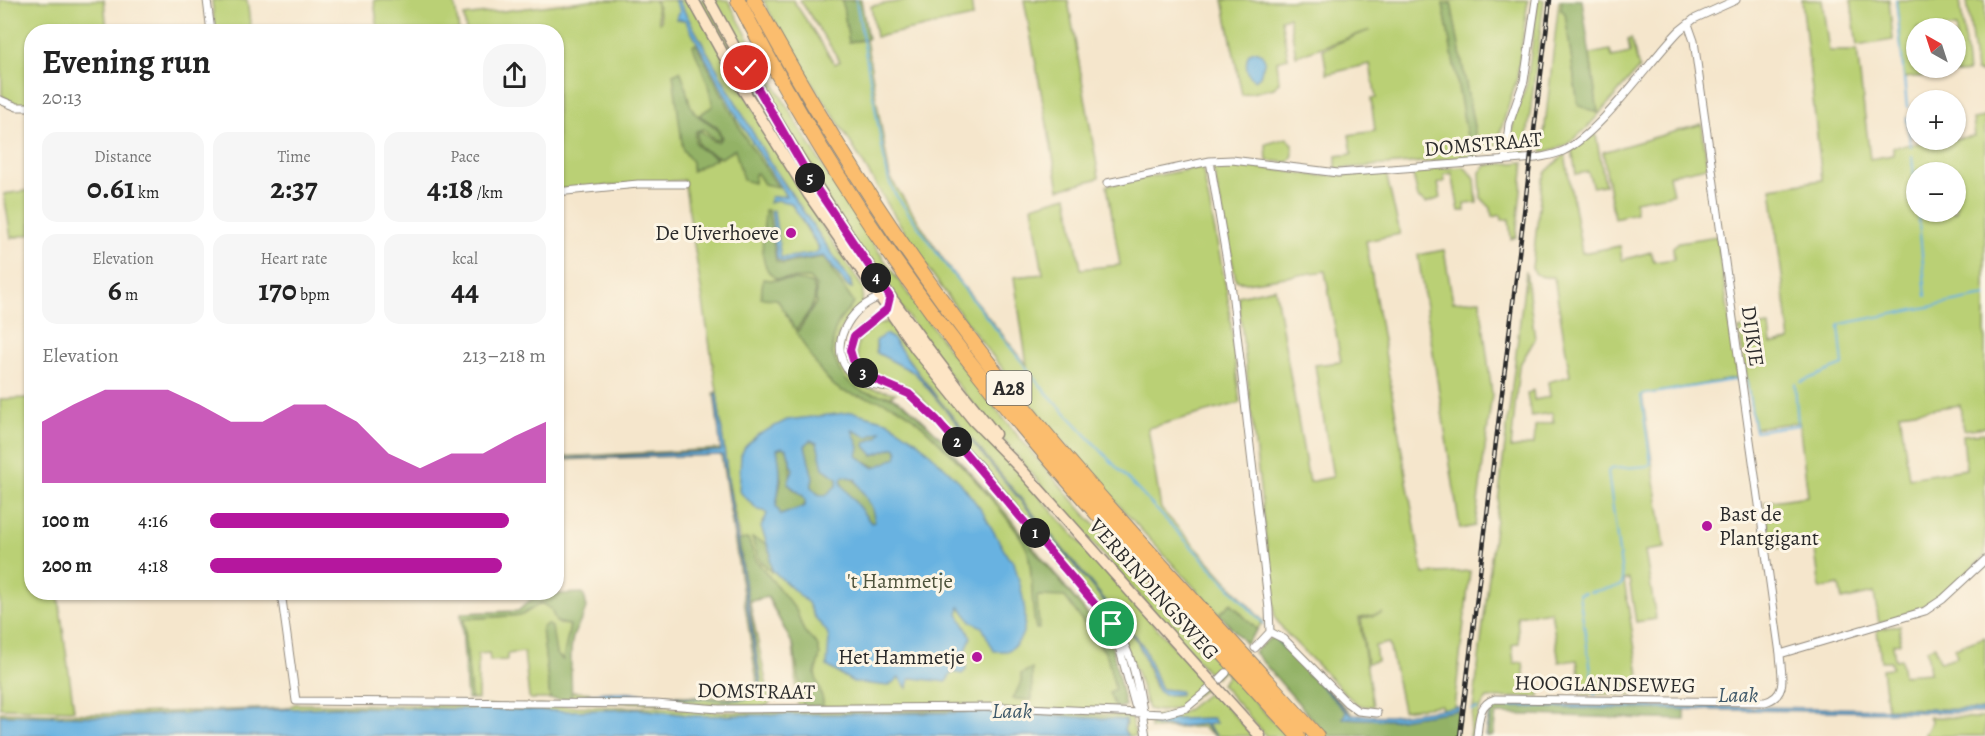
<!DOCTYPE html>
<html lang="en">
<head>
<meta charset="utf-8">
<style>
	body { margin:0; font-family:Alegreya,serif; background:#f6f6f6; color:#222; height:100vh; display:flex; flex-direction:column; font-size:22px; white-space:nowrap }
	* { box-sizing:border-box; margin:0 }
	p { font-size:20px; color:#767676 }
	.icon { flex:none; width:33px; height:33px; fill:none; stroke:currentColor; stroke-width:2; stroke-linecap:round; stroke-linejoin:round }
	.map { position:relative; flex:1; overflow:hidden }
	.panel { position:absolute; left:24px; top:24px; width:540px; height:576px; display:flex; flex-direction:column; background:#fff; border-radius:24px; box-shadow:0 2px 4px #0004 }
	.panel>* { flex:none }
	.needle { width:39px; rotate:321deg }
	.buttons { position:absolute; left:1906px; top:18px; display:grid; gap:12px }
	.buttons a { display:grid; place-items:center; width:60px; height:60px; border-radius:50%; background:#fff; box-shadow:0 2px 4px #0004; font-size:30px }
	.pin { position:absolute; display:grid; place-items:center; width:51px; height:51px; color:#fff; margin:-26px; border:3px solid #fff; border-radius:50%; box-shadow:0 2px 6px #0007 }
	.km { position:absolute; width:30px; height:30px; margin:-15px; border-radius:50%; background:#222; color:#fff; font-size:16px; line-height:30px; text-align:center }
	.round { display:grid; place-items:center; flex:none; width:63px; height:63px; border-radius:24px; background:#f6f6f6 }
	.summary { display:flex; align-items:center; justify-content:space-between; height:102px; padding:0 18px }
	h1 { font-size:33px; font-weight:700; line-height:45px }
	.metrics { display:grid; grid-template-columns:repeat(3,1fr); gap:9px; height:102px; padding:6px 18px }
	.metrics div { display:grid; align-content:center; border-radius:15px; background:#f6f6f6; text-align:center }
	.metrics b { font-size:30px; font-weight:700 }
	.metrics small { font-size:16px; font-weight:400 }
	.metrics p { font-size:16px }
	.chart { height:168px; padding:12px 18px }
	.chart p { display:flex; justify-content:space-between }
	.chart svg { width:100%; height:108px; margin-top:6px; fill:#b5179e; opacity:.7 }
	ul { padding:0 18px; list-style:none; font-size:20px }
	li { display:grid; grid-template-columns:96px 72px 1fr; align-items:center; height:45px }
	li i { height:15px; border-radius:8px; background:#b5179e }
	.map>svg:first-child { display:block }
	.green { fill:#bad074; stroke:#727e50; stroke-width:1.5; fill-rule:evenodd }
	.forest { fill:#93b266; stroke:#5f6e48; stroke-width:1.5 }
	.water { fill:#68b2e1; stroke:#4a6e86; stroke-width:1.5; fill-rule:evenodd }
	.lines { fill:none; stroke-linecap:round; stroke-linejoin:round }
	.stream { stroke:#68b2e1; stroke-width:2 }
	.minor-casing { stroke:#90887c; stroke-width:9 }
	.secondary-casing { stroke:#90887c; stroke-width:13 }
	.motorway-casing { stroke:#90887c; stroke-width:16 }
	.minor { stroke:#fff; stroke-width:7 }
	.secondary { stroke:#fde5c5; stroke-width:10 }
	.motorway { stroke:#fbbd6e; stroke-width:14 }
	.rail-casing { stroke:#2b2b2b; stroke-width:4.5 }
	.rail { stroke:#fcf5e5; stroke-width:2; stroke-dasharray:7; stroke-linecap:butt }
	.secondary-bridge-casing { stroke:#90887c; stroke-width:13; stroke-linecap:butt }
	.secondary-bridge { stroke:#fde5c5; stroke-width:10 }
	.route-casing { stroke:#fff; stroke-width:12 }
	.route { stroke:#b5179e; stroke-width:8 }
	.poi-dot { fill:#b5179e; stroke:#fcf5e5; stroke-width:2 }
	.labels { text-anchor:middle; stroke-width:6; stroke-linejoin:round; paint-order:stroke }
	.shield { fill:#fcf5e5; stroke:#6a6863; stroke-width:1.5 }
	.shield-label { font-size:20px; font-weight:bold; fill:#2b2b2b }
	.street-label { font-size:21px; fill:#2b2b2b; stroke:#fcf5e5 }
	.poi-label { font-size:21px; fill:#2b2b2b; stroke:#fcf5e5; text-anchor:end }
	.park-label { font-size:21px; fill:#4f543d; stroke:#fcf5e5 }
	.water-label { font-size:22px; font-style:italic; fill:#405a6b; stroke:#fcf5e5 }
</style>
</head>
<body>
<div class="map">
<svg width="1985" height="736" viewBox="0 0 1985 736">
	<rect width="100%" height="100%" fill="#fcf5e5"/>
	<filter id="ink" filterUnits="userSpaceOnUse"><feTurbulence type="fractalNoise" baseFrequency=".0167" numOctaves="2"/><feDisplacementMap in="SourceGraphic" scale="12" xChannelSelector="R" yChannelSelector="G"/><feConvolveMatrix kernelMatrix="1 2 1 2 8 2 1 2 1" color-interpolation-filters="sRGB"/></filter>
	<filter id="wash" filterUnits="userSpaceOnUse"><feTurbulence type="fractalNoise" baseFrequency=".008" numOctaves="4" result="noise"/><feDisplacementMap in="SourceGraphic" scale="24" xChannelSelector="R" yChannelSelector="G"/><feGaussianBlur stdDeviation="1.35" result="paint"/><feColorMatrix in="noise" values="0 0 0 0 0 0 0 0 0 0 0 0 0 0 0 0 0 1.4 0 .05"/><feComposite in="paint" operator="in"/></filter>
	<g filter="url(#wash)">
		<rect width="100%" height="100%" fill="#f5e6cc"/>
		<path class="green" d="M0 0H104L107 31 32 32 31 105C18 106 11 104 2 95Z
			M212 0H247L251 31H215Z
			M374 0H454L459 31H378Z
			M591 0H655L659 23 661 21 656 0H676L701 44 678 0H691L825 231 863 288 862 304 844 323 838 336 837 344 848 375 863 387 896 393 890 396 905 404 925 422 1003 509 1106 637 1125 706 1106 712 798 706 793 645 767 597 750 602 770 702 766 707 571 700 572 692 737 698 759 695 721 455 556 460 714 453 721 454 723 456 761 692 757 698 763 694 740 540 728 480 717 393 715 394 722 449 721 451 557 457 721 449 714 393 717 391 715 379 684 180 557 190 556 32 466 31 464 16ZM721 80 769 161 850 280 852 288 848 287 823 255 795 210Z
			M695 0H706L829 213 823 212Z
			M712 0H728C799 135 881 264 975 383 1072 506 1182 620 1286 736H1266L1221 684 1228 676 1223 670 1215 678 1207 671 1053 499 955 382 845 229Z
			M763 0H793L835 64 840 61 800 0H842L849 42 866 40 890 178 950 270 1027 365 1014 277 1043 274 1032 206 1067 196 1081 269 1120 265 1107 185 1202 167 1227 292 1240 403 1148 428 1161 509 1263 621 1257 630 1231 603 1219 614C1118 506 1016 395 932 274 897 223 867 168 834 116 809 78 784 41 763 0Z
			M909 0H971L973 17 876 37 871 6Z
			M1024 0H1068L1099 177 1096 179 1059 189Z
			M1223 0H1528L1517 78 1495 149 1479 154 1451 3 1443 4 1471 158 1336 169V156L1352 154 1349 135 1375 131 1371 99 1376 98 1370 64 1327 74 1323 49 1370 30 1296 56 1289 17 1281 19 1288 58 1277 61 1279 82 1274 88 1242 95Z
			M1538 0H1544L1525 155 1520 156 1510 147 1514 117 1527 84Z
			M1559 0H1562L1561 10 1565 12 1578 105 1598 113 1590 54 1610 50 1612 57 1630 53 1628 40 1631 38 1639 68 1587 128 1565 146 1542 153Z
			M1802 0H1822L1829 51H1857L1870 159 1893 155V147L1975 136 1973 119 1985 117V427L1963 430 1960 405 1900 413 1909 478 1966 469 1963 435 1985 433V556C1945 593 1932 607 1879 623L1874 593 1842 600 1839 585 1820 589 1814 543 1771 549 1765 502 1808 496 1799 422 1754 428 1739 329 1769 326 1771 344 1790 341 1771 188 1822 180ZM1917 172H1956V212H1917Z
			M1851 0H1889L1893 40 1857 46Z
			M1896 0H1960L1968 72 1904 78ZM1917 28H1956V68H1917Z
			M1967 0H1985V73L1976 71Z
			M1702 124 1707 167 1669 175 1673 194 1635 201 1636 213 1614 218 1603 152Z
			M1592 133 1596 135 1605 185 1593 187 1588 172 1576 174 1572 150Z
			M1287 138 1292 143 1293 155 1289 162 1267 161 1266 144Z
			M1565 154 1582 253 1620 246 1622 260 1651 252 1654 262 1674 259 1673 247 1679 242 1717 236 1738 378 1642 395 1665 548 1645 551 1656 619 1636 622 1629 579 1624 580 1642 694H1582L1577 660 1559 662 1551 611 1517 616 1519 643 1512 645 1514 663 1523 662 1525 684 1538 683 1539 697 1487 698 1479 710 1475 736H1469L1473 711 1477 708H1473L1526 271 1535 339 1519 366 1511 448 1534 444 1535 426 1554 422 1552 413 1531 416 1527 394 1533 390 1534 400 1550 397 1548 382 1570 376 1554 277C1545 277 1536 278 1532 268L1542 181 1546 172Z
			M1524 162 1516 237 1511 239 1509 219 1502 220 1501 215 1492 217 1491 208 1481 198 1480 172 1487 165Z
			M1218 166H1249L1319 176 1386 173 1400 234 1366 241 1423 574 1470 571 1454 708 1442 710 1441 705 1403 710 1389 643 1375 646 1377 661 1367 663 1361 619 1383 613 1359 618 1373 706C1362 707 1358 705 1350 698L1286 633 1275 618 1238 296 1275 288 1309 482 1333 477 1315 365 1341 362 1325 271 1246 283 1236 280 1213 168Z
			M1464 167 1475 178 1477 203 1464 204 1465 211H1459L1452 173 1444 175 1445 181 1438 184 1441 198 1426 203 1418 198 1413 174 1416 170Z
			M31 190V234L11 238 4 194Z
			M1444 250 1453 302 1480 300 1492 394 1475 526 1460 529 1418 255Z
			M886 322 895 326 1018 473 1201 677 1199 679 1207 687C1189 702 1172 716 1148 709L1137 672 1113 623 1008 495 916 392C896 377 846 378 859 340L873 326ZM883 335 892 338 940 401 1143 646 1161 689 1179 691V695H1173L1155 687 1138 642 915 373 876 352V343Z
			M31 398 32 592 58 593 74 710 0 708V399Z
			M541 603 551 609 559 624 570 625 564 660 556 654 551 627 542 628 550 699H531L529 697 524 652 507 654V660L490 661 489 653 478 654V699H471L464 619 522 615Z
			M1900 625V643L1893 644 1895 660 1901 659 1903 675 1930 673 1927 649 1935 646 1940 662 1957 657 1955 648 1985 637V710L1887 708 1882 669 1892 668 1891 661H1881L1877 630Z
			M1211 691 1254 736H1217L1206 725 1212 718 1153 720 1152 725 1175 727 1203 724 1215 736 1202 727 1151 729 1149 720 1152 717 1184 712Z
			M295 704 656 707 719 712 1004 710 1130 716 1136 736H1128L1124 730 1126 724 1059 715 998 712 695 716 639 709 570 711 336 707 111 717 0 715V712L99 714 287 708Z
			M1929 717 1985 718V736H1924L1932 721Z"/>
		<path class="forest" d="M842 0H861L868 39 849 42Z
			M1562 0H1582L1598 113 1578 105 1565 13 1561 10Z
			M1451 3 1479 154 1471 158 1443 4Z
			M696 44 744 136 778 187 764 184 757 173 755 174 754 183 743 180 735 149 721 158C709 151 695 150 697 134L700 130 713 141 718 142 722 137 717 127 699 115 713 106 707 81 694 49 693 45Z
			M680 71C687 83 686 100 694 112 702 122 720 124 720 139L715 140 704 129 696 131C690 148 705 151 717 158L692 171V162L683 150 673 74Z
			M765 210H768L776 261 782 264 823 257 854 303 839 321 834 333 832 353 839 370 846 380 863 392 888 396 905 404 940 437 1106 637 1112 646 1125 706 1118 708 1114 705 1109 692 1115 689 1107 655 1065 597 1037 596 1039 629H1036C1030 604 1034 579 1028 553 1022 527 927 424 902 410 884 399 865 399 845 392 826 386 807 350 797 333L816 303V286L809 278 777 279C754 267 765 231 765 210Z
			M763 279C775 282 806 277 813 285 820 303 805 315 796 331L777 299 761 298Z
			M856 430 868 437 881 431 878 437 866 442 873 455 895 447 898 451 896 459C874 471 876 468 857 456L858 447 851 431Z
			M810 440 817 443 823 468 837 478 838 485 825 496 818 494 811 487 813 478 805 446Z
			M782 447 787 449C793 468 789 470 791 487L804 497 806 503 800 509 781 515 776 506 781 480 777 449Z
			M846 475C857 478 876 510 876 522L871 523 842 485 841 479Z
			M752 538 766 543 771 555V572L758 558Z
			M748 539 756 560 796 610 804 631 817 644 820 655 815 674 823 700V706H803L794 647 768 597 748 600 739 540Z
			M582 593C593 609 578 622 573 637 568 657 573 679 571 700L550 699 542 628 547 624 552 627 556 654 563 660 570 625 556 622 551 609 541 603 522 615 464 619 471 699H467L461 613 518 611 536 595Z
			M1231 603 1257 630 1246 644 1219 614Z
			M1276 637 1353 715 1277 640 1346 712 1343 718 1392 720 1459 710 1456 736H1327L1254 652 1269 639Z
			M1032 668V700L1013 699 1021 682V674Z
			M1496 707 1685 709V720L1496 714 1493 736H1487L1491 710Z"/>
		<path class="water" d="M674 0H678L769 161 850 280 852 288 848 287 824 256 783 262 777 259 771 210 774 211 781 258 817 253 819 247 791 203 776 200 769 203 771 197 786 196 741 124 685 20 676 19 680 11Z
			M1255 51 1262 54 1265 60 1260 76 1255 80C1245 75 1245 62 1249 53Z
			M885 334 892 338 940 402 1143 646 1161 689 1180 691V694L1164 695 1158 691 1138 642 915 373 877 353 876 341Z
			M717 393 728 480 763 696 727 700 586 695C619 683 740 712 761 694L722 455 557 459 721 451 715 394Z
			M853 412 887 421 917 441 960 482 982 511 1008 557 1014 562C1020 586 1039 636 1007 651H994L982 627 972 622 960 607 958 614 971 637 965 653 966 670 962 674 952 672 946 682 913 678 909 680 907 688 899 678 888 686 853 682 827 666 829 639 827 632 814 616 808 603 772 570 770 560 771 555 761 527 767 514 764 511 758 510 739 491 741 455 745 447 757 435 787 420ZM852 430 868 437 881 431 878 437 866 442 865 446 873 455 895 447 898 451 896 458 874 468 857 456 859 447ZM810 440 817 443 823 468 837 478V485L825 496 818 494 811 487 813 478 805 446ZM782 447 787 449 793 470 788 483C794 492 808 493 805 506L781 515 776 506C780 483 782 473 777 449ZM844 476 855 479 872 508 875 522 871 523 842 485 841 479Z
			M1276 640 1351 715 1390 716 1456 707H1460L1459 710 1392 720 1343 718 1346 712Z
			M1506 704 1985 710V713L1496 707 1491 710 1485 736 1490 707Z
			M336 707 570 711 639 709 695 716 998 712 1126 720 1124 730 1128 736H0V715L111 717Z
			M1212 718 1216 723 1206 725 1217 736 1203 724 1175 727 1152 725 1153 720Z"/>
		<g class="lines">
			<path class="stream" d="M856 0 884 158 889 181 895 194 947 267 1044 390 1264 624
				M1896 0 1907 107
				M1907 118 1911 147
				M1912 157 1917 205
				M1918 212 1926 296
				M1746 378 1755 431 1798 425 1795 384
				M1801 382 1843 365 1839 326 1841 324 1985 296
				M1590 592 1620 586 1623 582 1608 472 1610 469 1648 466 1651 463 1641 395 1739 379
				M1585 593 1579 594 1595 696
				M1472 710 1477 709"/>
		</g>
	</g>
	<g filter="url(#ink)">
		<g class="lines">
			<g class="minor-casing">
				<path id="minor" d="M207 0 211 32
					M0 100 17 107H32
					M1505 160 1509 124 1524 81 1536 0
					M1210 161 1232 291 1269 609 1270 632 1255 648
					M1107 183 1210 161 1232 160 1338 173 1536 158C1545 156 1555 155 1563 151 1600 133 1648 63 1679 31L1694 19 1736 0
					M556 192 638 184H686
					M881 297C854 305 831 337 844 364 859 395 892 378 914 398 988 466 1044 551 1112 624 1137 657 1139 697 1146 736
					M883 385 857 368 850 350 857 332 887 309 888 305
					M281 592 296 701 656 704 719 709 1004 707 1163 714 1186 708 1209 689
					M1105 622 1118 643 1135 705 1141 713
					M1270 632 1284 639 1347 703 1358 711 1377 713
					M1780 654 1925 611 1943 599 1985 560
					M1218 681 1226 673
					M1477 736C1479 721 1478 704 1495 699L1765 702C1789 696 1781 673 1780 654L1694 41 1688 24"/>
			</g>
			<g class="secondary-casing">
				<path id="secondary" d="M693 0 739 83 809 195 916 349 974 421 1020 468 1204 674
					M709 0C791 154 884 299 995 434
					M1224 696 1260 736"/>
			</g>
			<g class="motorway-casing">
				<path id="motorway" d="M738 0C808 137 895 270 992 390 1089 510 1195 622 1298 736
					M754 0C826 133 908 260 1001 379 1100 503 1211 618 1317 736"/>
			</g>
			<use href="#minor" class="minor"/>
			<use href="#secondary" class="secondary"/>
			<use href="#motorway" class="motorway"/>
			<g class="rail-casing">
				<path id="rail" d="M1460 736 1550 0"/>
			</g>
			<use href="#rail" class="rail"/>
			<g class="secondary-bridge-casing">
				<path id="secondary-bridge" d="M1204 674 1224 696"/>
			</g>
			<use href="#secondary-bridge" class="secondary-bridge"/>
		</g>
	</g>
	<g class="lines" filter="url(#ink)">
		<g class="route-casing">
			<path id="route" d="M746 68 813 183 890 297 887 309 854 336 850 350 853 360 867 376 909 394 937 420 1112 624"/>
		</g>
		<use href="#route" class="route"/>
	</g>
	<g class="poi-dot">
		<circle cx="791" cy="233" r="6"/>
		<circle cx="1707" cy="526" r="6"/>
		<circle cx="977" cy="657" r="6"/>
	</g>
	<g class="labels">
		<rect class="shield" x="986.5" y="371" width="45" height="34" rx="4.5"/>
		<g class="shield-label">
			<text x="1009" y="395">A28</text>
		</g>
		<g class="street-label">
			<text transform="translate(1483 144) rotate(-5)" y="7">DOMSTRAAT</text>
			<text transform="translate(1753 336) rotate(82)" y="7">DIJKJE</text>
			<text transform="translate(1154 589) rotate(48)" y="7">VERBINDINGSWEG</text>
			<text transform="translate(1605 684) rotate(1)" y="7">HOOGLANDSEWEG</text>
			<text transform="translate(756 691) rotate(1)" y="7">DOMSTRAAT</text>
		</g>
		<g class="poi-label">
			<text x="779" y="240">De Uiverhoeve</text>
			<text x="1719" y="521" text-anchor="start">Bast de<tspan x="1719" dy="24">Plantgigant</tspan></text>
			<text x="965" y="664">Het Hammetje</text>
		</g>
		<g class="park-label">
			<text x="900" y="588">'t Hammetje</text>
		</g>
		<g class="water-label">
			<text x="1738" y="702">Laak</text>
			<text x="1012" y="718">Laak</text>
		</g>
	</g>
</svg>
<div class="buttons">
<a><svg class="needle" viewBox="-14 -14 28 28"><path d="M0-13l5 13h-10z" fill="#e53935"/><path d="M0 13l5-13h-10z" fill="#767676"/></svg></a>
<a>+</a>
<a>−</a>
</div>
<div class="pin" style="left:1112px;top:624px;background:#1e9e55"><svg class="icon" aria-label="arrive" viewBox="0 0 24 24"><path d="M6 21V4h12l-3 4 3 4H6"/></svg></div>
<div class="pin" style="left:746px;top:68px;background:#d93025"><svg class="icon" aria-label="check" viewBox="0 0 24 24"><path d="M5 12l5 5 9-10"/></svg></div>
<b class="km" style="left:1035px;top:533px">1</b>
<b class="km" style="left:957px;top:442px">2</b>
<b class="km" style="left:863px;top:373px">3</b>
<b class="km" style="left:876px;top:278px">4</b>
<b class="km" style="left:810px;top:178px">5</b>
<section class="panel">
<div class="summary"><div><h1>Evening run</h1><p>20:13</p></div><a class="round"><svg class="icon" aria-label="share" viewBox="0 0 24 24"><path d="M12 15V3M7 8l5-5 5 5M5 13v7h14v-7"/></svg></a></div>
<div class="metrics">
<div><p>Distance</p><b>0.61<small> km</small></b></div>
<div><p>Time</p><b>2:37</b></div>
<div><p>Pace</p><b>4:18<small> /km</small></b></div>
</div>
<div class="metrics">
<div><p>Elevation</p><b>6<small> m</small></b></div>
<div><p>Heart rate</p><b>170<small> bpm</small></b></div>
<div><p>kcal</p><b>44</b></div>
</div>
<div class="chart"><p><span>Elevation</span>213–218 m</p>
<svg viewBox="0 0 160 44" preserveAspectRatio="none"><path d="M0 44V19L10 12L20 6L30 6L40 6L50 12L60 19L70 19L80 12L90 12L100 19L110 32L120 38L130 32L140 32L150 25L160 19V44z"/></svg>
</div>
<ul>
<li><b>100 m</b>4:16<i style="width:89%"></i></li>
<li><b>200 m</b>4:18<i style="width:87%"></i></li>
</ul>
</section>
</div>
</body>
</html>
